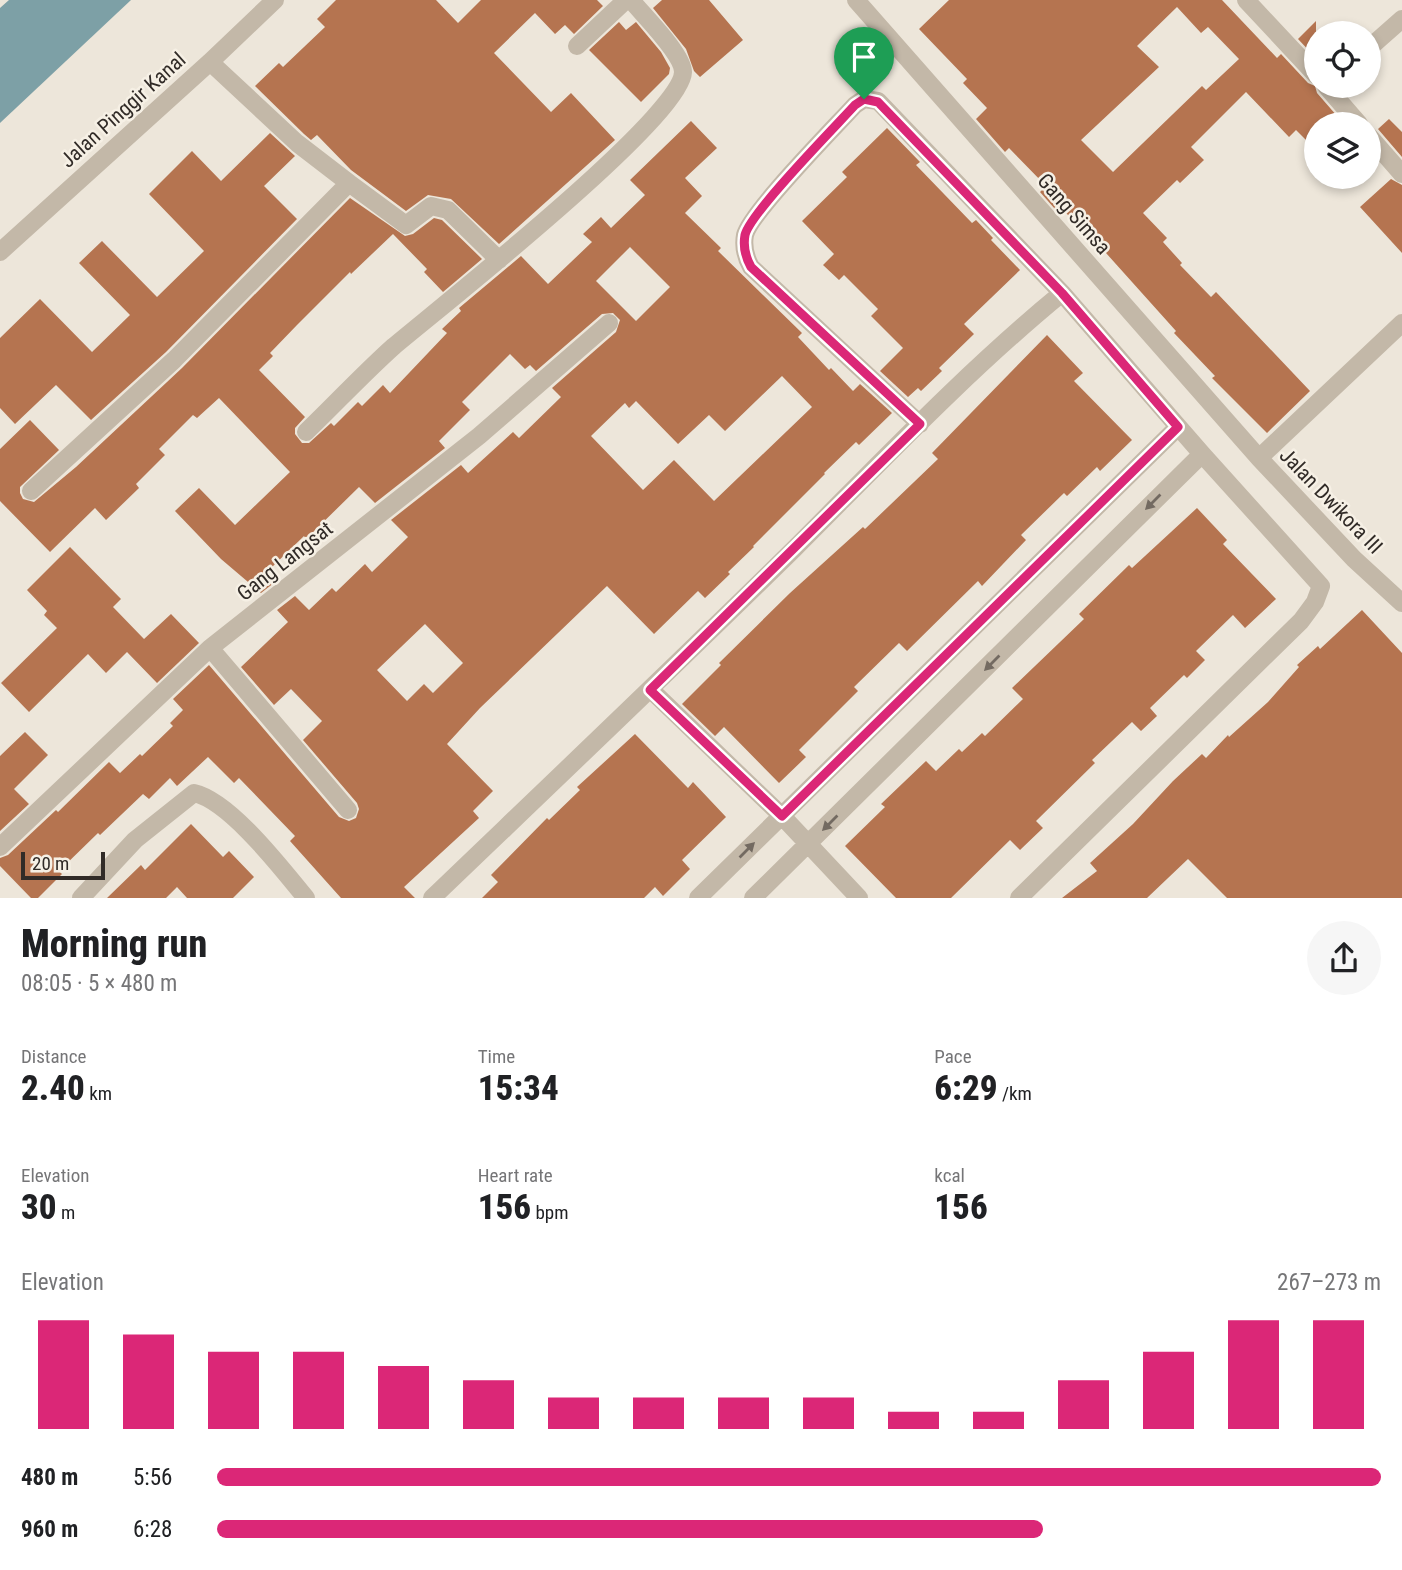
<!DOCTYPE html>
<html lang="en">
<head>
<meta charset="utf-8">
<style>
	body { margin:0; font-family:"Roboto Condensed",sans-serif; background:#f6f6f6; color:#202124; height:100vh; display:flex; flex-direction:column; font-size:26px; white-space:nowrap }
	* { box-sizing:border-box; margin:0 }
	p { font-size:23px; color:#757577 }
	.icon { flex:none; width:38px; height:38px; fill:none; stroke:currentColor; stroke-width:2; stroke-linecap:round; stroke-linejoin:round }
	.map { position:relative; height:898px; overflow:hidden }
	.sheet { display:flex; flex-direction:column; background:#fff; flex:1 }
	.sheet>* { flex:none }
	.tools { position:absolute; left:1304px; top:21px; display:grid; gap:14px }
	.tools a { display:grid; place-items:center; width:77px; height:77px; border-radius:50%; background:#fff; box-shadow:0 4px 10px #0003; font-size:35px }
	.scale { position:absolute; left:21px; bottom:18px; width:84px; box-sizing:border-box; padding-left:7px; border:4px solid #312b27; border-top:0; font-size:19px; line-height:24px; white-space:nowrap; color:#312b27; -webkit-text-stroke:5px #f6f0e5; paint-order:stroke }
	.pin { position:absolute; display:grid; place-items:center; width:60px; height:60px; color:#fff; margin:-72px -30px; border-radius:50% 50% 50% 0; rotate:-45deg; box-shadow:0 0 7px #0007 }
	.pin .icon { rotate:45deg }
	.round { display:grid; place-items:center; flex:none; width:74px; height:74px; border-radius:37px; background:#f6f6f6 }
	.headline { display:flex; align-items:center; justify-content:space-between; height:119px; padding:0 21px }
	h1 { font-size:38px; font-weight:800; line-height:52px }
	.metrics { display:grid; grid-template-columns:repeat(3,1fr); gap:10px; height:119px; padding:7px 21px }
	.metrics div { display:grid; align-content:center }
	.metrics b { font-size:35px; font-weight:800 }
	.metrics small { font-size:19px; font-weight:400 }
	.metrics p { font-size:19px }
	.chart { height:196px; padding:14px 21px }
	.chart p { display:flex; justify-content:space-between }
	.chart svg { width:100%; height:126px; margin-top:7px; stroke:#db2777; stroke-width:6 }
	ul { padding:0 21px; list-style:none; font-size:23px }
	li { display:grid; grid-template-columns:112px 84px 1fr; align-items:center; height:52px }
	li i { height:18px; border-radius:9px; background:#db2777 }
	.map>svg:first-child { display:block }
	.water { fill:#7da0a6 }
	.building { fill:#b57450; fill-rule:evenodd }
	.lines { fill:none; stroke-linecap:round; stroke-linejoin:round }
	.minor { stroke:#c3b8a8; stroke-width:18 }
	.oneway { fill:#736a61 }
	.route-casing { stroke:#fff; stroke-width:14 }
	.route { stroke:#db2777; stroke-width:9 }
	.labels { text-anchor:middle; stroke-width:5; stroke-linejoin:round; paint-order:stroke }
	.street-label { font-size:21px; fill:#312b27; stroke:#f6f0e5 }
</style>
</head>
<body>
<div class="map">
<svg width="1402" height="898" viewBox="0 0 1402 898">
	<rect width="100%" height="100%" fill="#ede6da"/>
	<path class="water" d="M9 0H131L0 123V8Z"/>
	<path class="building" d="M336 0H436L458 23 481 0H597L603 6 574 34 565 25 555 34 535 13 494 53 551 112 571 93 615 140 499 244 451 199 428 195 406 211 351 170 317 135 311 140 304 134 255 86 279 63 283 67 325 27 317 19Z
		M662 0H709L743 40 700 77 694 71 686 49 653 8Z
		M949 0H1222L1277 58 1281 54 1308 83 1315 86 1317 93 1344 124H1316V150L1296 130 1289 137 1246 92 1191 147 1204 160 1180 183 1177 180 1143 213 1167 238 1163 242 1182 263 1180 265 1211 297 1216 292 1310 391 1267 433 1212 378 1215 376 1174 333 1176 331 1106 253 1059 206 1055 209 1040 192 1046 186 1009 148 1005 152 976 119 987 108 963 83 967 79 919 29ZM1177 7 1201 33 1208 27 1239 59 1206 90 1202 86 1113 172 1081 140 1159 67 1137 46Z
		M1316 21V58L1298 39Z
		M619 22 626 30 636 22 661 52 670 68 669 74 641 102 589 50Z
		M1389 119 1402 132V157L1378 129Z
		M691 121 717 148 685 178 702 196 685 213 721 248 718 251 802 333 798 337 829 370 831 368 853 391 860 384 892 413 859 445 856 442 824 473 825 474 753 546 754 547 728 572 730 574 705 598 698 591 654 634 607 586 480 708 447 744 493 791 473 811 479 818 404 887 415 898H341L290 841 295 836 239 778 234 783 208 757 177 786 170 778 149 799 143 794 100 835 98 833 59 871 62 874 38 898H31L0 866V858L8 855 56 810 58 812 109 762 120 773 140 754 142 756 173 726 170 723 183 710 173 699 209 665 339 817 349 821 356 818 359 809 357 803 303 740 322 721 291 689 274 705 241 667 288 622 277 610 295 596 309 610 332 588 336 592 365 564 372 572 408 537 391 520 461 465 468 473 513 432 519 438 561 397 552 388 616 332 620 320 613 313 602 314 536 371 530 365 525 369 510 354 462 402 470 410 439 441 445 448 375 503 359 487 306 539 304 536 270 569 279 579 261 593 221 559 175 511 199 488 235 525 290 472 219 398 197 418 193 415 159 449 165 455 136 484 139 488 106 520 95 508 50 552 0 501V449L30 420 59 450 20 487V493L23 499 34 502 76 467 182 368 350 198 405 236 413 234 434 218 442 220 482 259 443 292 424 272 427 269 393 234 351 274 350 272 297 325 270 353 273 356 259 370 305 417 295 428V434L302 443H309L331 423 334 426 358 402 362 406 383 385 390 393 447 333 442 329 461 311 459 308 521 256 548 284 592 242 583 234 601 217 611 228 645 195 630 180ZM630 247 670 287 636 321 596 281ZM782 376 812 407 714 501 674 460 643 490 591 436 625 403 629 408 636 401 678 444 709 415 725 431ZM425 624 463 663 433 693 424 684 407 701 377 670Z
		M887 128 920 162 916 165 972 223 976 220 993 238 991 240 1020 270 964 324 974 334 939 368 942 371 921 391 918 388 908 397 880 371 903 348 871 316 878 309 844 275 839 280 823 265 834 254 802 221 847 177 842 172Z
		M270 133 295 156 264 186 297 219 166 352 91 420 56 385 15 424 0 408V338L40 299 92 352 130 315 79 263 102 241 157 297 204 251 149 194 192 151 221 181Z
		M1391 179 1402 185V253L1360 207Z
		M1047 335 1083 373 1074 381 1132 440 1100 471 1097 467 1067 496 1064 493 1021 535 1026 540 982 586 978 581 907 651 899 643 854 687 858 691 799 750 806 757 779 783 724 727 715 736 682 704 721 665 719 663 790 593 863 527 865 529 938 459 932 453Z
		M1197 508 1227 540 1223 544 1276 599 1245 628 1233 615 1196 651 1205 660 1187 678 1184 675 1150 708 1157 716 1141 731 1132 722 1092 760 1095 763 1036 821 1043 828 1020 850 1010 840 951 898H896L845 846 885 807 881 804 926 761 936 771 959 749 962 752 982 733 985 736 1023 699 1012 688 1084 619 1079 614 1129 565 1132 568Z
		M70 547 121 599 113 607 144 639 171 614 199 643 157 683 127 652 106 673 88 654 29 712 1 683 57 628 44 615 47 611 27 590Z
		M1362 610 1402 653V898H1227L1188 859 1147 898H1062L1097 871 1090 863 1133 824 1173 781 1202 754 1206 758 1228 735 1229 737 1268 702 1299 667 1297 665 1318 646 1320 649Z
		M25 732 48 755 14 789 29 804 0 831V756Z
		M635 734 688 788 693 782 726 817 682 860 690 869 663 896 655 887 644 898H482L498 882 491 875 547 818 549 820 580 790 577 787Z
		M191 824 223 857 229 851 254 877 233 898H187L177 887 166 898H107L141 865 145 870Z"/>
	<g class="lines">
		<path class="minor" d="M856 0 1259 458 1354 559 1402 603
			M1246 0 1316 75
			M577 46 626 0
			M1368 49 1402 19
			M210 62 297 143 349 183
			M1326 86 1359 124
			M1368 135 1402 174
			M0 252 210 62 275 0
			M920 424 751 267C746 258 743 246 745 235 750 213 835 127 855 105L864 99 878 101 1062 293 1202 454 1321 586 1315 602 1301 621 1019 898
			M306 432C335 404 363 374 393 347 438 309 682 117 683 72 683 54 643 15 631 0
			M1259 458 1402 323
			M31 491 174 360 349 183 406 225 431 206 448 210 499 260
			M210 648 348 810
			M651 690 782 816 859 898
			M0 847 210 648 479 436 609 323
			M81 898 135 840 194 793C230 801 282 869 306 898
			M432 898C553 782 674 667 794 549 881 462 967 371 1062 293
			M698 898 1178 427
			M753 898 1202 454"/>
	</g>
	<defs><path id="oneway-solid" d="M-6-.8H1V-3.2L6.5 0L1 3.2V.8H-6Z" transform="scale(1.75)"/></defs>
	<g class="oneway">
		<use href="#oneway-solid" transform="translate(1153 502) rotate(135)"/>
		<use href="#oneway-solid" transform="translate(992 663) rotate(135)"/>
		<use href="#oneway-solid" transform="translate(830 823) rotate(135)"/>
		<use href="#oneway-solid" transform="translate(747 850) rotate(-45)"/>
	</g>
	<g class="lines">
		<g class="route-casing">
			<path id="route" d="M864 99 878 102 1062 293 1178 427 782 816 650 690 920 424 751 267C746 258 743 246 745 235 750 213 835 127 855 105Z"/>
		</g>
		<use href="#route" class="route"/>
	</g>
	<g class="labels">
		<g class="street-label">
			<text transform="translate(123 110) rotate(-42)" y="7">Jalan Pinggir Kanal</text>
			<text transform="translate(1074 214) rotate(49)" y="7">Gang Simsa</text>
			<text transform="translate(1331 501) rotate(46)" y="7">Jalan Dwikora III</text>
			<text transform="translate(285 561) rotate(-38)" y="7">Gang Langsat</text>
		</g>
	</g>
</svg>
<div class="tools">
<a><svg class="icon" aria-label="locate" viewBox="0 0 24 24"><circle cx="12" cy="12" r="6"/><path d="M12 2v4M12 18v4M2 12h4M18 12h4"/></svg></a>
<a><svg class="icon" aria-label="layers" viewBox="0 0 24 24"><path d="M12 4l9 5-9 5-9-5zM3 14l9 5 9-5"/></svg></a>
</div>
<div class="scale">20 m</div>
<div class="pin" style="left:864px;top:99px;background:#1e9e55"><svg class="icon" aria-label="arrive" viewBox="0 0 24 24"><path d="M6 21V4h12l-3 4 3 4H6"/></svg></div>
</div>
<section class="sheet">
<div class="headline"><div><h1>Morning run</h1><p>08:05 · 5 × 480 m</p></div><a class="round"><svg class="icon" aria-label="share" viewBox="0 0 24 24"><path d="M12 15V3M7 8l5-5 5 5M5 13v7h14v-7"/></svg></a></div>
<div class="metrics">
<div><p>Distance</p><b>2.40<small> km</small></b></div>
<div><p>Time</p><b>15:34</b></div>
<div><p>Pace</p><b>6:29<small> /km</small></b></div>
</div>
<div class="metrics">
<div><p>Elevation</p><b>30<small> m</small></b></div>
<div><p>Heart rate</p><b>156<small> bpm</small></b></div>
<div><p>kcal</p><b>156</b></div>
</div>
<div class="chart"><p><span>Elevation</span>267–273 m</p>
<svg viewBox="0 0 160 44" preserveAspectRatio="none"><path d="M5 44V6M15 44V11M25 44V17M35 44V17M45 44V22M55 44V27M65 44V33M75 44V33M85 44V33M95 44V33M105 44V38M115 44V38M125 44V27M135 44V17M145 44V6M155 44V6"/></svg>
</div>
<ul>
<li><b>480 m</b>5:56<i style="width:100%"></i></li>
<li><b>960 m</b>6:28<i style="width:71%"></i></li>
</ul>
</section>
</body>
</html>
